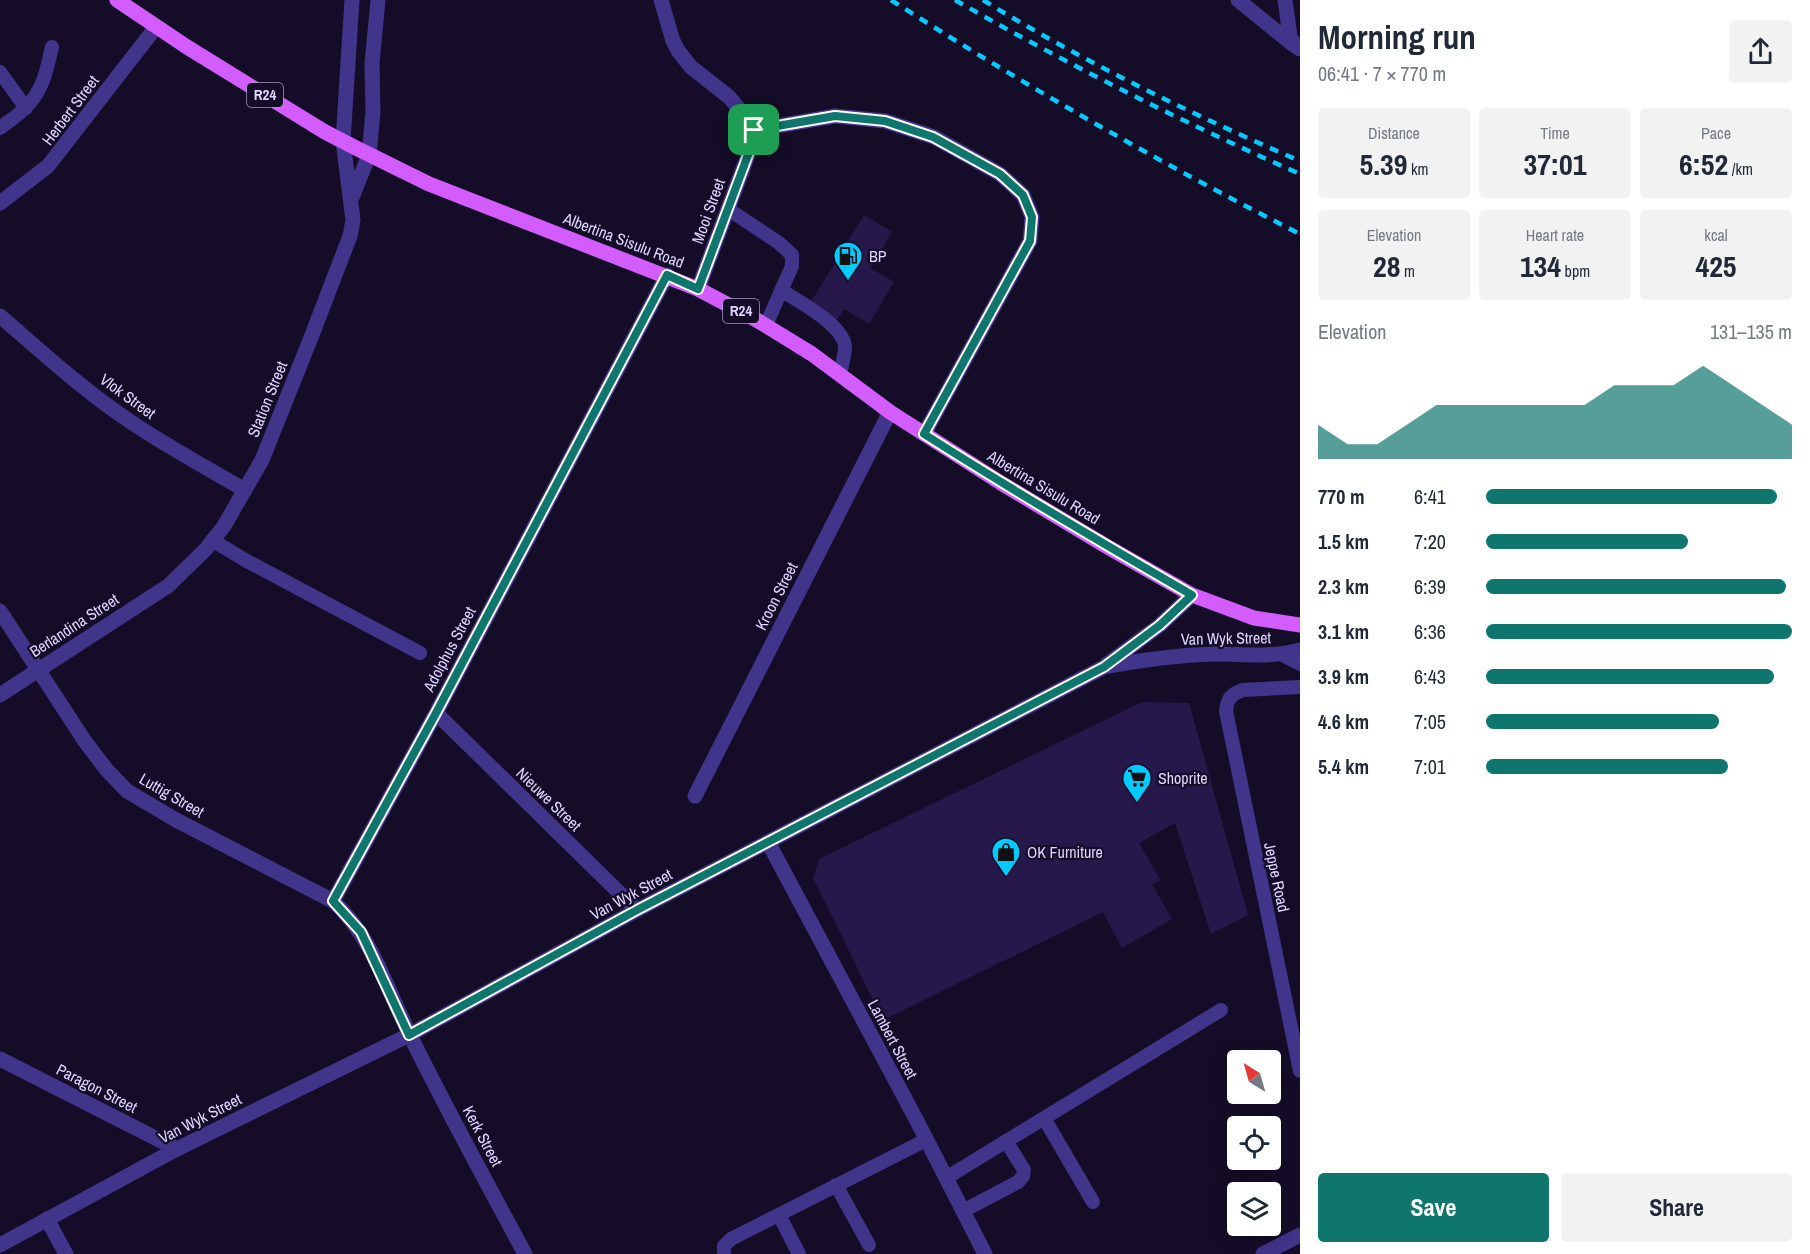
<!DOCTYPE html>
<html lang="en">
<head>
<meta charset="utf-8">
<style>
	body { margin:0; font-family:"Archivo Narrow",sans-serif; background:#f2f2f3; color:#1f2937; height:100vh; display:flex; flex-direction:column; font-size:22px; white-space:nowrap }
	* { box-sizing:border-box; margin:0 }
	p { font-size:20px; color:#747a83 }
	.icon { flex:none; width:33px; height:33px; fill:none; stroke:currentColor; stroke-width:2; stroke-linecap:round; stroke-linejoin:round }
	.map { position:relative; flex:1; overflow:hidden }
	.side { display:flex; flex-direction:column; background:#fff; width:510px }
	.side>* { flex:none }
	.needle { width:39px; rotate:323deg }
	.tools { position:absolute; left:1227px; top:1050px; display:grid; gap:12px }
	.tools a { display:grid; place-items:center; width:54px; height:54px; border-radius:6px; background:#fff; box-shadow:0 3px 15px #0003; font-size:30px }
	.pin { position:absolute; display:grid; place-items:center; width:51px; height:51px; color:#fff; margin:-26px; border-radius:12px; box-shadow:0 3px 9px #0006 }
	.round { display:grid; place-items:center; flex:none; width:63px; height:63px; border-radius:6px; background:#f2f2f3 }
	.overview { display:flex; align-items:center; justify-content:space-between; height:102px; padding:0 18px }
	h1 { font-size:33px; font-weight:700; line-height:45px }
	.stats { display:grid; grid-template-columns:repeat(3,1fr); gap:9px; height:102px; padding:6px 18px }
	.stats div { display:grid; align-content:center; border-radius:6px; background:#f2f2f3; text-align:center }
	.stats b { font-size:30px; font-weight:700 }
	.stats small { font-size:16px; font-weight:400 }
	.stats p { font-size:16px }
	.chart { height:168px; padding:12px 18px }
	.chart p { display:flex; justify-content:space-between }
	.chart svg { width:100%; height:108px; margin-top:6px; fill:#0f766e; opacity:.7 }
	.button { display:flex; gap:12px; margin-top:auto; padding:12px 18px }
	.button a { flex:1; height:69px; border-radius:6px; background:#0f766e; color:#fff; font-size:24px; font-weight:700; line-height:69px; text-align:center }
	.button a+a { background:#f2f2f3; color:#1f2937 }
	ul { padding:0 18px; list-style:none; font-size:20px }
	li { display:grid; grid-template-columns:96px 72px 1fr; align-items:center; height:45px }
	li i { height:15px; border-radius:8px; background:#0f766e }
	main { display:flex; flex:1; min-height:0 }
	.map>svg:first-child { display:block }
	.building { fill:#27184b }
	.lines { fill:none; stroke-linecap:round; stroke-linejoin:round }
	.service { stroke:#41348b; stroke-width:14 }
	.minor { stroke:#41348b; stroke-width:15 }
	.tertiary { stroke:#41348b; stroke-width:15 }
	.primary { stroke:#d35cff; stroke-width:15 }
	.rail { stroke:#01cbff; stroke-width:4.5; stroke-dasharray:9 8; stroke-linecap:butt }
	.route-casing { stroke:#fff; stroke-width:12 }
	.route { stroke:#0f766e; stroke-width:8 }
	.labels { text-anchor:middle; stroke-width:4.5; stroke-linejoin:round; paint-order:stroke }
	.shield { fill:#150d28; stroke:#a299be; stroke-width:1.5 }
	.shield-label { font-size:15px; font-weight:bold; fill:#ded5ff }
	.street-label { font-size:16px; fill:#ded5ff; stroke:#150d28 }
	.poi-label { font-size:16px; fill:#ded5ff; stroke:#150d28; text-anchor:start }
</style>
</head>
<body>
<main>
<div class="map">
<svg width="1300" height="1254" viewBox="0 0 1300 1254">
	<rect width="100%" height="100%" fill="#150d28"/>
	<path class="building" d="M864 215 892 232 870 268 894 282 869 324 844 309 835 323 808 307Z
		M1142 702 1189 703 1248 915 1211 934 1175 823 1139 843 1161 881 1152 884 1172 919 1122 948 1103 912 883 1020 813 878 819 859Z"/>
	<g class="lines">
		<path class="service" d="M0 72 26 108
			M0 128C9 121 19 115 26 107 43 91 47 69 52 47
			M728 209 779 243 792 255V266L766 325
			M781 290C798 301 842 324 845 346 845 355 842 365 840 374
			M212 540 245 560 420 653
			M1283 655 1300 664
			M1300 687 1243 690C1231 694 1227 699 1226 711L1300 1071
			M1044 1118 1093 1202
			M946 1178 1221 1010
			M836 1185 869 1245
			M963 1211 1018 1182 1023 1176 1024 1170 1006 1141
			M779 1215 799 1254
			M724 1254V1246L731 1239 926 1140"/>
		<path class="minor" d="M661 0 673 41 679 52 691 67 729 97 745 116 754 130V139L698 289
			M1238 0 1291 43 1300 49
			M1285 0 1291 43H1295
			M754 130 835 116 885 121 934 137 1000 174 1023 195 1032 217 1030 241 924 434
			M351 200 369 155 373 112 372 64 378 0
			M0 203 48 166 156 27
			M0 316C42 352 84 391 131 422 168 447 207 468 245 490
			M0 611 84 740 106 769 127 791 176 820 333 901C372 936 387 990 410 1035 446 1109 486 1181 525 1254
			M0 695 168 586 206 549 224 526 262 460 312 335 350 236 353 220 343 141 352 0
			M436 713 637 910
			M695 796 890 412
			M768 842 917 1121 985 1254
			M333 901 436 713 667 275
			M0 1059 177 1149
			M47 1219 66 1254
			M1263 1254 1300 1235"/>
		<path class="tertiary" d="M1106 665 1160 625 1192 595
			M0 1245 177 1149 409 1035 637 910 1104 667C1141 660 1178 655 1216 654 1244 654 1272 658 1300 650"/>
		<path class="primary" d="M117 0 187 47 325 132 356 148 429 184 698 289 755 319 812 354 890 412 1001 483 1106 546 1192 595 1254 618 1300 625"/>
		<path class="rail" d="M891 0C1024 85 1160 163 1300 234
			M955 0C1067 64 1182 122 1300 174
			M983 0C1084 62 1191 114 1300 161"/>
	</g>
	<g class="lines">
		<g class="route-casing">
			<path id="route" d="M835 116 885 121 933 137 1000 174 1023 195 1032 217 1030 241 924 434C1012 490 1102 543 1192 595L1160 625 1104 667 637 910 409 1035 361 932 333 901 436 713 667 275 698 289 754 139V130Z"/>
		</g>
		<use href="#route" class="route"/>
	</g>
	<defs>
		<g id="fuel-pin" transform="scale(1.5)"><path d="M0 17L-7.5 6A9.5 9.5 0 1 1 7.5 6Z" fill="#01cbff" stroke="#150d28"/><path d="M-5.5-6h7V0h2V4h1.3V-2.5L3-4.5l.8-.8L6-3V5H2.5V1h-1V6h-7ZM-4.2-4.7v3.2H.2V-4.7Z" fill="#111"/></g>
		<g id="supermarket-pin" transform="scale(1.5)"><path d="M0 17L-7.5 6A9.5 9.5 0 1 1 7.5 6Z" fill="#01cbff" stroke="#150d28"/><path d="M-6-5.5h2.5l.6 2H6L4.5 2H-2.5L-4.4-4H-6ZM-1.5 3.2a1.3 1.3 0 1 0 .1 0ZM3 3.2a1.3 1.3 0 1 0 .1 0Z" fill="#111"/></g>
		<g id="shop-pin" transform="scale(1.5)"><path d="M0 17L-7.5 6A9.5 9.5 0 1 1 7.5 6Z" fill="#01cbff" stroke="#150d28"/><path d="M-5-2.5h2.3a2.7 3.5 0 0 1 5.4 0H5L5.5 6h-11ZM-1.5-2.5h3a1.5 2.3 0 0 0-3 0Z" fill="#111"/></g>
	</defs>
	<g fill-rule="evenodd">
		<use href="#fuel-pin" x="848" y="256"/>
		<use href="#supermarket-pin" x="1137" y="778"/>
		<use href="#shop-pin" x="1006" y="852"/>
	</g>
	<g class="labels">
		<g class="shield">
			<rect x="247" y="83" width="36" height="24" rx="4.5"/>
			<rect x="723" y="299" width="36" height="24" rx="4.5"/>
		</g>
		<g class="shield-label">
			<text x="265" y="100">R24</text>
			<text x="741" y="316">R24</text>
		</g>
		<g class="street-label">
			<text transform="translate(70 110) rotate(-53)" y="6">Herbert Street</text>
			<text transform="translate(708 211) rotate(-70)" y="6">Mooi Street</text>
			<text transform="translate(624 240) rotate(21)" y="6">Albertina Sisulu Road</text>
			<text transform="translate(128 396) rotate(36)" y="6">Vlok Street</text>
			<text transform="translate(267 399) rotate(-68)" y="6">Station Street</text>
			<text transform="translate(1044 487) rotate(31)" y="6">Albertina Sisulu Road</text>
			<text transform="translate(776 596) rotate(-63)" y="6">Kroon Street</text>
			<text transform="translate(74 625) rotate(-33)" y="6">Berlandina Street</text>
			<text transform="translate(1226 638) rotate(-1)" y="6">Van Wyk Street</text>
			<text transform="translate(449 649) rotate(-62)" y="6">Adolphus Street</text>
			<text transform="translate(172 795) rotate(30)" y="6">Luttig Street</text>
			<text transform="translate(549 799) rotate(44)" y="6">Nieuwe Street</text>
			<text transform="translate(1277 877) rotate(78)" y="6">Jeppe Road</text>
			<text transform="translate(631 894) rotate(-28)" y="6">Van Wyk Street</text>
			<text transform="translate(893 1039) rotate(62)" y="6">Lambert Street</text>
			<text transform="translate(97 1088) rotate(27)" y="6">Paragon Street</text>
			<text transform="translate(200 1118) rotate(-27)" y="6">Van Wyk Street</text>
			<text transform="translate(483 1136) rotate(62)" y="6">Kerk Street</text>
		</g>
		<g class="poi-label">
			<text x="869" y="262">BP</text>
			<text x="1158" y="784">Shoprite</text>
			<text x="1027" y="858">OK Furniture</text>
		</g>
	</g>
</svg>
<div class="tools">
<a><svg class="needle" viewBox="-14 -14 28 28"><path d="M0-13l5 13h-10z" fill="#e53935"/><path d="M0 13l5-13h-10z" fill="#747a83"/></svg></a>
<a><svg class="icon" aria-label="locate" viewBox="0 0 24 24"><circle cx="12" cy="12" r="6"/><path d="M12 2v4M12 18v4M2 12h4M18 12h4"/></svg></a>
<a><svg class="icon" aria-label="layers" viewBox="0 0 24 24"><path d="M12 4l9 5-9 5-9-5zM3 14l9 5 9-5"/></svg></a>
</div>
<div class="pin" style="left:754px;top:130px;background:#1e9e55"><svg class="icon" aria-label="arrive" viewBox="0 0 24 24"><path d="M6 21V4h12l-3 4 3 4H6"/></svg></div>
</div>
<section class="side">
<div class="overview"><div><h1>Morning run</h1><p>06:41 · 7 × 770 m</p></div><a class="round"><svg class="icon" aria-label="share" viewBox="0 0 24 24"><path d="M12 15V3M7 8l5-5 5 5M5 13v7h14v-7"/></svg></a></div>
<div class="stats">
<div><p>Distance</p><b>5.39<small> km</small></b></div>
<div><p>Time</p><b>37:01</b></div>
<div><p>Pace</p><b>6:52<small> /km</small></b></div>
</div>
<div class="stats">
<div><p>Elevation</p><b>28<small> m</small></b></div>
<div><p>Heart rate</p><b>134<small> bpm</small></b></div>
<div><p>kcal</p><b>425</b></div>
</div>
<div class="chart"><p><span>Elevation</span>131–135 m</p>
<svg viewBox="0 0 160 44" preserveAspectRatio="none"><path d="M0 44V30L10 38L20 38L30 30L40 22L50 22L60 22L70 22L80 22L90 22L100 14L110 14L120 14L130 6L140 14L150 22L160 30V44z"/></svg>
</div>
<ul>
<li><b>770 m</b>6:41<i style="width:95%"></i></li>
<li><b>1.5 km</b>7:20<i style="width:66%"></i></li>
<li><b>2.3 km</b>6:39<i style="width:98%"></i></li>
<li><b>3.1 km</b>6:36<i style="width:100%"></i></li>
<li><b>3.9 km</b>6:43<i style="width:94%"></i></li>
<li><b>4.6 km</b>7:05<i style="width:76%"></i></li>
<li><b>5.4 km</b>7:01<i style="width:79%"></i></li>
</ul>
<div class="button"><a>Save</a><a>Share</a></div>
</section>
</main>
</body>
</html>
